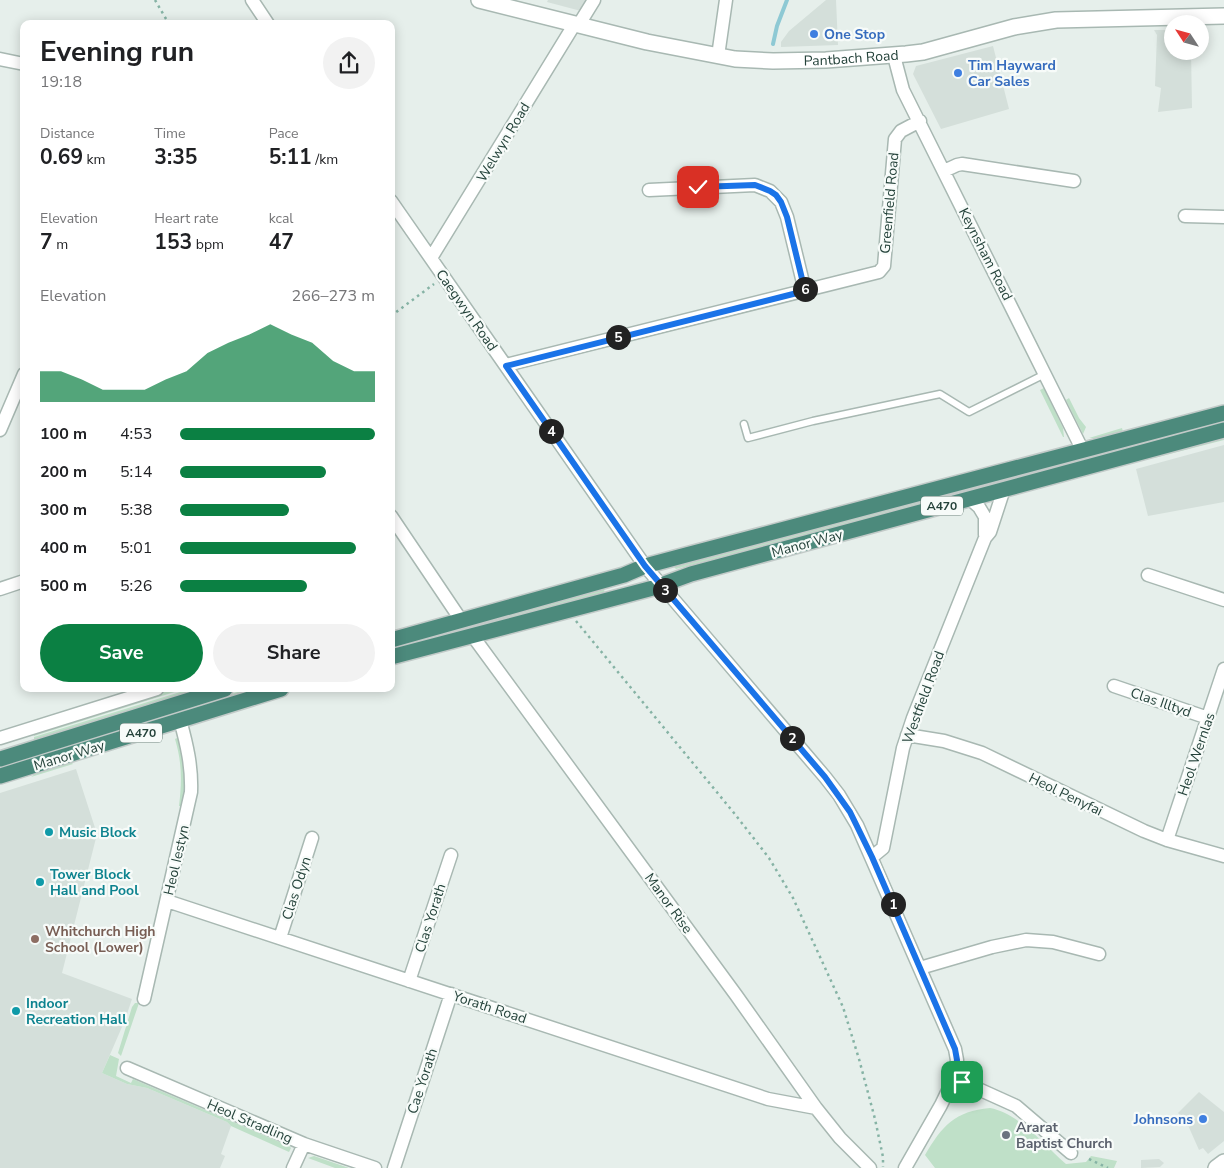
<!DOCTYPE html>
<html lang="en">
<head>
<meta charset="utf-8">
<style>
	body { margin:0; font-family:"Nunito Sans",sans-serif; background:#f2f2f2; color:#202124; height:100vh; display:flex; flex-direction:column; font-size:19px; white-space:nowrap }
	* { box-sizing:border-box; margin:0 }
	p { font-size:16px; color:#757577 }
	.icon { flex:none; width:28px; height:28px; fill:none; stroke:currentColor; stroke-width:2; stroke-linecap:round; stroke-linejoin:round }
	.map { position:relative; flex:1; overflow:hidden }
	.sheet { position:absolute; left:20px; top:20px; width:375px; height:672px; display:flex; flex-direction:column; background:#fff; border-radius:10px; box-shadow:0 2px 12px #0003 }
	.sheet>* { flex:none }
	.needle { width:32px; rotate:306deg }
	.buttons { position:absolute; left:1164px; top:15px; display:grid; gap:10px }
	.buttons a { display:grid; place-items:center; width:45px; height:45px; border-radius:50%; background:#fff; box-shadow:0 2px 12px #0003; font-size:25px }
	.pin { position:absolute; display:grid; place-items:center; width:42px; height:42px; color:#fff; margin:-21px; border-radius:10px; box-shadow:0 2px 8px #0006 }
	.km { position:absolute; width:25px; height:25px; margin:-12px; border-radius:50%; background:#222; color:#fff; font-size:14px; line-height:25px; text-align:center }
	.round { display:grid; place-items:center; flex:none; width:52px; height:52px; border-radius:26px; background:#f2f2f2 }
	.headline { display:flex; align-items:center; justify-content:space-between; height:85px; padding:0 20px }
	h1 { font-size:28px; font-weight:700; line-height:38px }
	.metrics { display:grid; grid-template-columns:repeat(3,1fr); gap:8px; height:85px; padding:5px 20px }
	.metrics div { display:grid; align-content:center }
	.metrics b { font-size:21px; font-weight:700 }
	.metrics small { font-size:14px; font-weight:400 }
	.metrics p { font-size:14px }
	.chart { height:140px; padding:10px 20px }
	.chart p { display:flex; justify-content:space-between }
	.chart svg { width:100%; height:90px; margin-top:5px; fill:#0b8043; opacity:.7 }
	.primary-button { display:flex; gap:10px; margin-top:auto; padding:10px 20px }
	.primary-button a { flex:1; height:58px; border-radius:30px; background:#0b8043; color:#fff; font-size:20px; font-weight:700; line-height:58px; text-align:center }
	.primary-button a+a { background:#f2f2f2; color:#202124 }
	ul { padding:0 20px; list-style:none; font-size:16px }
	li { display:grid; grid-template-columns:80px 60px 1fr; align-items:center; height:38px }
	li i { height:12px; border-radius:6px; background:#0b8043 }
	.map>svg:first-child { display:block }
	.built { fill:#d4dfda }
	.green { fill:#bfe0c8 }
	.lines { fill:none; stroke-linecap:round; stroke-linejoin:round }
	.stream { stroke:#8ec9d4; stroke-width:4 }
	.service-casing { stroke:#a8b8b2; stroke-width:9 }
	.minor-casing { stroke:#a8b8b2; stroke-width:15 }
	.tertiary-casing { stroke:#a8b8b2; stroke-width:18 }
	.trunk-casing { stroke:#c2cac8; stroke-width:18 }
	.path { stroke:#86b3a5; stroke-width:2.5; stroke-dasharray:2.5 4; stroke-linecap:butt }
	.service { stroke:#fff; stroke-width:6 }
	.minor { stroke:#fff; stroke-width:12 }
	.tertiary { stroke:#fff; stroke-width:15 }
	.trunk { stroke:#4c8a7c; stroke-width:15 }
	.route-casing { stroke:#fff; stroke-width:10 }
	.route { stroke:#1a73e8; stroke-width:6 }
	.shop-dot { fill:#3f7fe0; stroke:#f7fbf9; stroke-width:2 }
	.culture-dot { fill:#0f9aa8; stroke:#f7fbf9; stroke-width:2 }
	.education-dot { fill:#8d6e63; stroke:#f7fbf9; stroke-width:2 }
	.worship-dot { fill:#6b7280; stroke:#f7fbf9; stroke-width:2 }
	.labels { text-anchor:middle; stroke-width:4.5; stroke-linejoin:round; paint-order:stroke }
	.shield { fill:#f7fbf9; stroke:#637a73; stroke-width:1 }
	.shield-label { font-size:12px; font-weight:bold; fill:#24423a }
	.shop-label { font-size:14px; font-weight:bold; fill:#366cbe; stroke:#f7fbf9; text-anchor:start }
	.street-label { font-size:14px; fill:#24423a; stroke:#f7fbf9 }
	.culture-label { font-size:14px; font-weight:bold; fill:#0d838f; stroke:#f7fbf9; text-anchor:start }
	.education-label { font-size:14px; font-weight:bold; fill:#785e54; stroke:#f7fbf9; text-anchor:start }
	.worship-label { font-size:14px; font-weight:bold; fill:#5b616d; stroke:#f7fbf9; text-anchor:start }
</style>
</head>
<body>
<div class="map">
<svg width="1224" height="1168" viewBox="0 0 1224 1168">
	<rect width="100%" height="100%" fill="#e6efeb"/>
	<path class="built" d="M548 0H587L581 11 547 2Z
		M826 0H836L838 45 781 47V42L789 31Z
		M1154 30H1172V51H1191L1192 108 1158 112 1161 88 1155 86 1157 35Z
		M993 46 1009 109 941 129 913 74 916 66Z
		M1224 445V502L1148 516 1136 469Z
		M76 769 97 834 62 973 132 999 125 1020 102 1073 127 1084 147 1088 227 1122 231 1126 221 1154 225 1156 220 1168H0V793Z
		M1199 1092 1224 1112V1141L1208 1154 1203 1148 1199 1150 1187 1123 1178 1113Z
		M1159 1159 1164 1163 1160 1167 1141 1168V1160Z"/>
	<path class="green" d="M1044 388 1063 428 1064 437H1063L1040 390Z
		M1069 398 1079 418 1086 427 1083 434 1066 400Z
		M1122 428 1123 432 1098 438H1089Z
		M1224 436V440L1154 458 1153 455Z
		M1036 469 1038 473 676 569 674 567Z
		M604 589 605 594 391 650V646Z
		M172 689H184L34 736 33 733Z
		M190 689H204L34 740V737Z
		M247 689H259L0 769V765Z
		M177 738 180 740 187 775 184 807 179 806C182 782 182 762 175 739Z
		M70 761 73 764 31 777 39 771Z
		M135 1003H139L121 1056 118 1053 132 1007Z
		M110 1055 119 1059 116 1076 131 1083 133 1079 289 1146 291 1148 289 1152 231 1126 227 1122 147 1088 127 1084 102 1073Z
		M990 1108C1020 1114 1043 1144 1066 1164L1086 1162 1091 1156 1117 1161 1114 1168H935L925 1155C942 1126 955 1111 990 1108Z
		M314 1156 349 1168H335L308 1158Z"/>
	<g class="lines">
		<path class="stream" d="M773 44 777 26 787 0"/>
		<g class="service-casing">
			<path id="service" d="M744 424 748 438 813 421 940 394 969 412 1045 374"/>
		</g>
		<g class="minor-casing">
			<path id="minor" d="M252 0 268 24
				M578 26 594 0
				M718 56 726 0
				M894 56 903 90 1083 451
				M0 59 24 64
				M944 171 957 165 962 164 1074 181
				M649 190 755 185 770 191 781 202 787 217 805 291
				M391 201 645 566 825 777 839 795 857 825 955 1049 957 1060 954 1078 941 1105 905 1168
				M1185 216 1224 217
				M431 258 574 25
				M506 365 879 272 884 266 895 139 901 131 920 121
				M0 430 24 374
				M970 499 979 507 985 517V535
				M391 516 461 620
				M1148 575 1224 600
				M0 589 24 581
				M472 635 736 995 816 1108 840 1138 870 1168
				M1114 686 1208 718
				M907 735 944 741 982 753 1144 831 1167 840 1224 856
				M0 738 157 689
				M1167 840 1224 669
				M872 857 883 848 903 748 913 718 985 538 990 532 1004 489
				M167 901 768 1099 816 1108
				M280 938 312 838
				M920 968 992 947 1026 940 1053 942 1099 954
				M409 981 451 855
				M144 999 191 792C192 767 187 745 180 720
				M127 1068 304 1144 375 1168
				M954 1078 1016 1106 1071 1153
				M293 1168 304 1144
				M394 1168 451 994"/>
		</g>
		<g class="tertiary-casing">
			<g id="tertiary">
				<path id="s1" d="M479 0 647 42 735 59 773 61 826 60 906 54 923 52 1014 27 1056 20 1224 16"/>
				<path d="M1216 1168 1224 1162"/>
			</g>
		</g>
		<g class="trunk-casing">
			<path id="trunk" d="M391 640 624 575 645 566 686 555 1224 413
				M391 657 653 588 691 574 1224 430
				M0 759 225 689
				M0 776 281 689"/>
		</g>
		<path class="path" d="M155 0 169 24
			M391 316 434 284
			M576 621 734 813 769 858 793 898 843 1007 859 1059 875 1119 883 1157V1167
			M1089 1159 1108 1168"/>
		<use href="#service" class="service"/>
		<use href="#minor" class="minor"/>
		<use href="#tertiary" class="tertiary"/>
		<use href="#trunk" class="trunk"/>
	</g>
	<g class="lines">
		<g class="route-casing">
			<path id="route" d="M698 187 755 185 770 191 776 195 781 202 787 217 805 291 506 366 645 566 825 777 850 812 872 857 955 1049 957 1060 954 1078 962 1082"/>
		</g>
		<use href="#route" class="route"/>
	</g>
	<g class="shop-dot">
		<circle cx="814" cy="34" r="5"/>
		<circle cx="958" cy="73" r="5"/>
		<circle cx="1203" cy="1119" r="5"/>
	</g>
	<g class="culture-dot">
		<circle cx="49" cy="832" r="5"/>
		<circle cx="40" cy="882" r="5"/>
		<circle cx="16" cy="1011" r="5"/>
	</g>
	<circle class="education-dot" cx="35" cy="939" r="5"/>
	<circle class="worship-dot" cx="1006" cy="1135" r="5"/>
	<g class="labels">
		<g class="shield">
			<rect x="921" y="496.5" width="42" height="19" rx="4"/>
			<rect x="120" y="723.5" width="42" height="19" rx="4"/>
		</g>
		<g class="shield-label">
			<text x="942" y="510">A470</text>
			<text x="141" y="737">A470</text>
		</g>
		<g class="shop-label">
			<text x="824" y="39">One Stop</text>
			<text x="968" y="70">Tim Hayward<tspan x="968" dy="16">Car Sales</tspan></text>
			<text x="1193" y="1124" text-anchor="end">Johnsons</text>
		</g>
		<g class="street-label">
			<text dy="5" stroke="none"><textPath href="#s1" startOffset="379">Pantbach Road</textPath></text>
			<text transform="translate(503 142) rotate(-59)" y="5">Welwyn Road</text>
			<text transform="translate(889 203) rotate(-85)" y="5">Greenfield Road</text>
			<text transform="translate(986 254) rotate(63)" y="5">Keynsham Road</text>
			<text transform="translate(467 310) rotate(55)" y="5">Caegwyn Road</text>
			<text transform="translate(807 543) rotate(-15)" y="5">Manor Way</text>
			<text transform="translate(923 697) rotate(-70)" y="5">Westfield Road</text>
			<text transform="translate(1161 702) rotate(19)" y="5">Clas Illtyd</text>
			<text transform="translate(1196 754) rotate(-71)" y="5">Heol Wernlas</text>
			<text transform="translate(69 755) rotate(-17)" y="5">Manor Way</text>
			<text transform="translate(1066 794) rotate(26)" y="5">Heol Penyfai</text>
			<text transform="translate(176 860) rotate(-77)" y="5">Heol Iestyn</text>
			<text transform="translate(296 888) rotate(-72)" y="5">Clas Odyn</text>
			<text transform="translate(669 903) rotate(54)" y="5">Manor Rise</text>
			<text transform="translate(430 918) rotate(-72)" y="5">Clas Yorath</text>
			<text transform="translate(490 1007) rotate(18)" y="5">Yorath Road</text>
			<text transform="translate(422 1081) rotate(-72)" y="5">Cae Yorath</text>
			<text transform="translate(250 1121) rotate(23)" y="5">Heol Stradling</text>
		</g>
		<g class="culture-label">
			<text x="59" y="837">Music Block</text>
			<text x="50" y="879">Tower Block<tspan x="50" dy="16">Hall and Pool</tspan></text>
			<text x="26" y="1008">Indoor<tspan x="26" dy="16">Recreation Hall</tspan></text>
		</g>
		<g class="education-label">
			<text x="45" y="936">Whitchurch High<tspan x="45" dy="16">School (Lower)</tspan></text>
		</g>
		<g class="worship-label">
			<text x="1016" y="1132">Ararat<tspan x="1016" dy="16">Baptist Church</tspan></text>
		</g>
	</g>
</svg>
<div class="buttons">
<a><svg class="needle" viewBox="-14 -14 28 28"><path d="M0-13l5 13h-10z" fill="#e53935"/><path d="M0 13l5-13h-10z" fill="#757577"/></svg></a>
</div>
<div class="pin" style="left:962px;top:1082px;background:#1e9e55"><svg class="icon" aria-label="arrive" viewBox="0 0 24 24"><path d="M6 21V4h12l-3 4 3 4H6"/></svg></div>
<div class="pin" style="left:698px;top:187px;background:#d93025"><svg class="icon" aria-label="check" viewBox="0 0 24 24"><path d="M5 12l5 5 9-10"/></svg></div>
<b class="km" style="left:893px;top:904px">1</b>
<b class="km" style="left:792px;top:738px">2</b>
<b class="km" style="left:665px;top:590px">3</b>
<b class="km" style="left:551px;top:431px">4</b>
<b class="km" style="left:618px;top:337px">5</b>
<b class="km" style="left:805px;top:289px">6</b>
<section class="sheet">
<div class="headline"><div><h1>Evening run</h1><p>19:18</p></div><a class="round"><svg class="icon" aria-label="share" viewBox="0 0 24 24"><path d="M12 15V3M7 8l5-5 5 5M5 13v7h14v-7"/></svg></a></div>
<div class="metrics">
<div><p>Distance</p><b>0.69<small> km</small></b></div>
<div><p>Time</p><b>3:35</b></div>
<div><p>Pace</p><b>5:11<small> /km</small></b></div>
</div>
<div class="metrics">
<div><p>Elevation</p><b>7<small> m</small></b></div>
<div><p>Heart rate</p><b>153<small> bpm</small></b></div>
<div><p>kcal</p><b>47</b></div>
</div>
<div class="chart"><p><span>Elevation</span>266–273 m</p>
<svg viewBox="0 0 160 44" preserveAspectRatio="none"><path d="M0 44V29L10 29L20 33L30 38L40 38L50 38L60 33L70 29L80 20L90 15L100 11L110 6L120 11L130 15L140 24L150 29L160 29V44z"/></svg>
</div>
<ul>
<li><b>100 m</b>4:53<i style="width:100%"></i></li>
<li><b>200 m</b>5:14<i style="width:75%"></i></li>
<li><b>300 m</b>5:38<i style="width:56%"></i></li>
<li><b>400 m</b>5:01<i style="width:90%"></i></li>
<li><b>500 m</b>5:26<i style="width:65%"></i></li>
</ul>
<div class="primary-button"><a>Save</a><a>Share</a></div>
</section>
</div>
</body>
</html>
